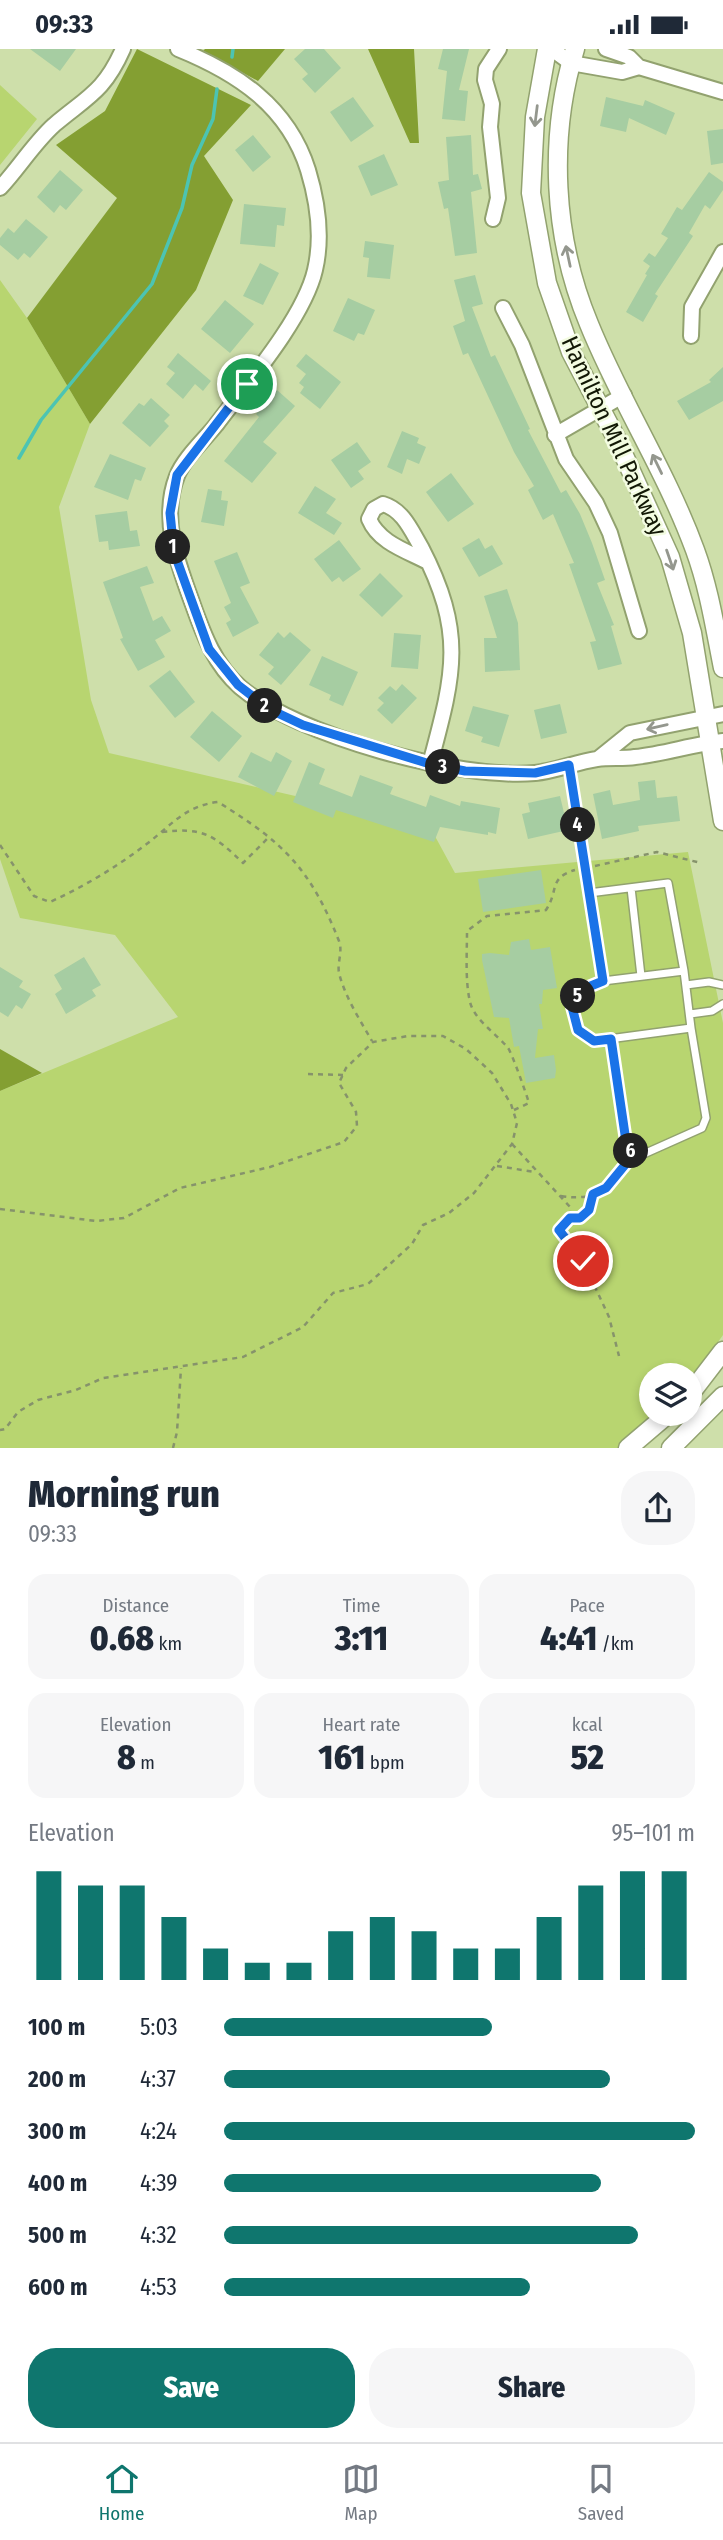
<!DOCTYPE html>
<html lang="en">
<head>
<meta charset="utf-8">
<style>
	body { margin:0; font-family:"Fira Sans Condensed",sans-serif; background:#f6f6f7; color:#1f2937; height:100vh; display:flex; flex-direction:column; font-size:26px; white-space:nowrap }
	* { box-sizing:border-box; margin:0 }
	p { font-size:23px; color:#747a83 }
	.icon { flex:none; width:38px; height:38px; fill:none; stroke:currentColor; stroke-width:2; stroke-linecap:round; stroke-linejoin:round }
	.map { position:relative; height:1399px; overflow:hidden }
	.panel { display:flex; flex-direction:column; background:#fff; flex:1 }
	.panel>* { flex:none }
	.controls { position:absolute; left:639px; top:1314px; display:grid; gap:14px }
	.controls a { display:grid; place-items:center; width:63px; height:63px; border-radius:50%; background:#fff; box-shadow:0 4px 10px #0003; font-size:35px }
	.pin { position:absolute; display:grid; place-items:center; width:60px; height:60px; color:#fff; margin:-30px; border:4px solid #fff; border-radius:50%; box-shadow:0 2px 7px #0007 }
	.km { position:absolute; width:35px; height:35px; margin:-18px; border-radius:50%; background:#222; color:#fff; font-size:19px; line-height:35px; text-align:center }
	.round { display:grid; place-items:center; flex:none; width:74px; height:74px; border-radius:28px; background:#f6f6f7 }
	.overview { display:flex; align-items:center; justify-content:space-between; height:119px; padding:0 28px }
	h1 { font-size:38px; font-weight:800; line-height:52px }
	.metrics { display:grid; grid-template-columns:repeat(3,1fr); gap:10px; height:119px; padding:7px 28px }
	.metrics div { display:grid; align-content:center; border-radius:18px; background:#f6f6f7; text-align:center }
	.metrics b { font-size:35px; font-weight:800 }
	.metrics small { font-size:19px; font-weight:400 }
	.metrics p { font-size:19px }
	.chart { height:196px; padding:14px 28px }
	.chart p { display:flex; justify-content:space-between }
	.chart svg { width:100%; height:126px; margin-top:7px; stroke:#0f766e; stroke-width:6 }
	.button { display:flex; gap:14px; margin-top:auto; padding:14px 28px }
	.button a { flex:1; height:80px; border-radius:28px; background:#0f766e; color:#fff; font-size:28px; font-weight:800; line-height:80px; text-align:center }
	.button a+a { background:#f6f6f7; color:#1f2937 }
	ul { padding:0 28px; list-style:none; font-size:23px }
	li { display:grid; grid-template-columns:112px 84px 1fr; align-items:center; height:52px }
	li i { height:18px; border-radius:9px; background:#0f766e }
	.status { display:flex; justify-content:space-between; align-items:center; height:49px; padding:0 35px; background:#fff; direction:ltr }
	.status svg { height:19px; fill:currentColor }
	.dock { display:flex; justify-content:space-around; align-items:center; height:98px; border-top:2px solid #e0e1e3; background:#fff; font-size:19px; color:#747a83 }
	.dock a { display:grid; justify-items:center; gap:4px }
	.dock .on { color:#0f766e }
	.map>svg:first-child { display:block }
	.green { fill:#b8d570 }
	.forest { fill:#849f32 }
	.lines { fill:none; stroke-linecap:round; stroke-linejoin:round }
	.stream { stroke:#4cc4b3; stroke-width:3.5 }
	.building { fill:#a6cda2 }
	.service-casing { stroke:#92a26f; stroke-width:10 }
	.minor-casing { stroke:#92a26f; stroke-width:18 }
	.tertiary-casing { stroke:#92a26f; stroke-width:21 }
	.path { stroke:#86936b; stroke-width:2.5; stroke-dasharray:5 5; stroke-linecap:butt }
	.service { stroke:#fff; stroke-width:7 }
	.minor { stroke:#fff; stroke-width:14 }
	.tertiary { stroke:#fff; stroke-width:18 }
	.oneway { stroke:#94978e }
	.route-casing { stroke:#fff; stroke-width:14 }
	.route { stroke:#1a73e8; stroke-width:9 }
	.labels { text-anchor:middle; stroke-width:5; stroke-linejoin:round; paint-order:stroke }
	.street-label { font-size:24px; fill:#121805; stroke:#f3fce1 }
</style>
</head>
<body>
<div class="status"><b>09:33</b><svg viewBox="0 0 49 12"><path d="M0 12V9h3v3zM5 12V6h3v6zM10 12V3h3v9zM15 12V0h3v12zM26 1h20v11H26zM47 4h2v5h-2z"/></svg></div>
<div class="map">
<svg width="723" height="1399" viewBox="0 0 723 1399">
	<rect width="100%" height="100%" fill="#cedfaa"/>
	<path class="green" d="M0 36 37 70 0 116Z
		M0 231 27 269 90 375 59 458 91 651 109 704 430 778 455 824 688 803 723 974V1286L690 1332V1326H651V1365H665L640 1399H0V1042L178 968 115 886 20 869 0 810Z"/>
	<path class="forest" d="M137 0 251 56 204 107 233 151 196 241 90 375 27 269 117 149 56 96 105 62Z
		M205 0H285L258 32 203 2Z
		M368 0H414L419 94H410Z
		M0 1000 42 1024 0 1042Z"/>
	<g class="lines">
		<path class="stream" d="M232 8 233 0
			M19 409 41 371 152 235 182 159 192 116 213 70 217 40"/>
	</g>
	<path class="building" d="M30 0H76L60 22Z
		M305 0H324L341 19 315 44 302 30 308 25 294 10Z
		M443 0H469L459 41 468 42 465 72 442 70 447 22 438 20Z
		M353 48 374 77 351 93 330 63Z
		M606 48 643 57 645 51 675 64 666 86 629 69 626 83 600 77Z
		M723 80V114L711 116 707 82Z
		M253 86 271 108 253 123 235 101Z
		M471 86 473 126 478 125 482 140 471 143 477 204 455 207 448 159 444 160 438 133 449 131 446 88Z
		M384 105 398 136 371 147 358 117Z
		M60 121 83 141 66 161 60 156 54 164 37 148Z
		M709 123 723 133V141L710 160 705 156 689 184 693 187 655 245 658 247 643 273 626 263 647 226 645 225 650 217 643 212 649 204 655 208 668 189 661 185 677 158 682 161Z
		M244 155 286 159 284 177 277 176 275 198 240 195Z
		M26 170 48 188 30 209 24 204 18 211 0 196V189L8 179 14 184Z
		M365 192 394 196 390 230 367 228 369 209 363 208Z
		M260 214 279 224 263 256 243 247Z
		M475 226 483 255 472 258 491 308 495 306 530 380 528 381 561 444 566 441 580 465 592 494 605 531 597 534 614 576 611 577 622 615 598 621 590 593 596 592 569 515 574 514 553 465 543 471 528 441 534 437 514 403 468 304 463 306 453 277 465 272 454 231Z
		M348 249 375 261 364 286 358 284 354 292 333 282Z
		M225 251 254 275 230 304 201 280Z
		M178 304 211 332 203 342 195 335 183 350 166 335 175 324 167 318Z
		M306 305 341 333 320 360 300 344 304 338 299 334 306 325 296 317Z
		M723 318V352L689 371 677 352 711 333 709 331Z
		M277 341 295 357 263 393 277 404 252 434 224 412 259 368 256 365Z
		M151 349 170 366 164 372 169 377 150 398 122 374 139 354 144 357Z
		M402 382 419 389 417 394 426 398 419 415 407 410 402 425 387 418Z
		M357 393 371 413 358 422 364 430 351 439 331 411Z
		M110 405 146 419 141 432 135 430 128 451 94 438Z
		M451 424 474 455 448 473 426 443Z
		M315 437 336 450 326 464 342 474 334 486 298 464Z
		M208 440 222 442 221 451 228 452 224 477 201 473Z
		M127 462 130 482 137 481 140 497 109 501 108 492 99 493 95 466Z
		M479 489 485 500 492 496 503 515 479 528 462 499Z
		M339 491 361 520 343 533 339 528 332 533 314 510Z
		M237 503 250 534 240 538 259 574 233 588 226 574 231 571 224 558 231 554 214 512Z
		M147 517 154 534 140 538 153 572 162 567 171 582 155 591 165 608 138 622 120 590 123 589 103 533Z
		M380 524 403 547 382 568 359 546Z
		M507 540 518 574 520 621 485 623 484 589H497L484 547Z
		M278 583 284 589 290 583 311 601 281 636 268 625 274 618 259 606Z
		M394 584 421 586 418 620 391 618Z
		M322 607 358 623 343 657 329 651 331 646 309 636Z
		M170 621 195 653 175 669 149 637Z
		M402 635 417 649 392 675 377 661 384 654 378 649 390 637 396 642Z
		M560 655 567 684 541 690 534 661Z
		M473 657 509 666 499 698 481 693 483 688 465 682Z
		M212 662 242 687 219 713 190 688Z
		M251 703 271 713 276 703 292 712 274 747 238 728Z
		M309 713 325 720 319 735 352 748 360 726 393 738 390 745 426 758 430 746 460 757 461 752 500 759 496 785 488 783V786L440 778 434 793 336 761 333 769 293 753Z
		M655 731 657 749 677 747 680 772 638 777 639 782 602 790 593 745 610 741 613 756 640 751 638 733Z
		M560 747 568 781 528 790 522 765 530 763 528 754Z
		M541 821 546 854 483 863 478 830Z
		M529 890 531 901 550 898 557 939 543 941 542 955H539L543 980H538L535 1009 554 1006 556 1021 555 1029 526 1034 519 997 514 998 509 969 494 968 482 911V905L490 904 509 906 511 893Z
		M84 908 101 936 92 941 96 947 66 965 55 945 62 940 54 926Z
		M0 918 23 932 19 938 31 945 22 960 16 956 8 968 0 963Z"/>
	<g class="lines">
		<g class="service-casing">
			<path id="service" d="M569 717 589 844
				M631 839 641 927
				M603 932 589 844 668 834 684 922 691 979 594 992 578 981 572 958 581 941 603 932 684 922
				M686 936 709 933 723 936
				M690 965 712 962 723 955
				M611 990 627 1099 637 1108 702 1079 706 1069 691 979"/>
		</g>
		<g class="minor-casing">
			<path id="minor" d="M178 0C237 24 288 57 308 121 318 154 323 187 315 221 304 269 246 336 216 376 204 391 184 409 177 427 160 470 178 515 193 556 204 587 215 616 240 638 297 687 460 731 535 724 556 722 576 713 597 710 610 708 623 710 635 708 665 705 693 695 723 692
				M552 0 571 14 622 23 639 18 629 8 606 0
				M639 18 723 43
				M0 139C18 120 34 94 54 76 87 48 104 43 123 0
				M493 170 498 149 490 78 492 55 485 31 486 20 499 0
				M503 259 522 296 566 410 596 454 610 484 639 582
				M691 287 692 258 723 203
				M555 386 624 346
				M428 513C407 502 379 494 369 470L374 460 383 455C403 461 411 481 421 498 466 585 454 625 430 715
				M599 709 630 684 723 665"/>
		</g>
		<g class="tertiary-casing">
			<path id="tertiary" d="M547 0 535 68 531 144 547 234 571 303 616 389 670 508 692 584 723 772
				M575 0C548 89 553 189 589 275 620 352 666 422 695 501 709 539 715 579 723 619
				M690 1345 723 1302
				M628 1399 668 1365
				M671 1399 723 1347"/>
		</g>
		<path class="path" d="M162 783C203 778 214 786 243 814L269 788
			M0 796 34 847 50 853C83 838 115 819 144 797 171 777 184 757 218 753 284 794 310 819 339 892 343 902 337 914 339 924 345 948 360 971 372 992
			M595 817 657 803 701 814
			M308 1025 343 1026
			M514 1061 529 1054C527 1047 512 1004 508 999 496 984 475 972 470 953 465 931 467 905 467 882L487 867 546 861C559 842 548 829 575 821
			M512 1095 571 1159 570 1169 559 1181 583 1212 609 1268 619 1307
			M497 1117 535 1123
			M561 1147C599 1153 606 1138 629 1111
			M0 1160 96 1172 124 1169 180 1139 270 1118 344 1093 357 1077 356 1063 339 1034 346 1019 373 993 408 987H443L466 1000 492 1024 511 1055 517 1074 512 1095 474 1144 449 1164 423 1176 412 1195 368 1235 333 1244 303 1278 243 1308 103 1329 76 1341 38 1351 18 1363 5 1380 0 1381
			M570 1169H580L589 1161 592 1145
			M173 1399 177 1383 181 1319"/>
		<use href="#service" class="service"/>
		<use href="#minor" class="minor"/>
		<use href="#tertiary" class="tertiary"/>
	</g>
	<defs><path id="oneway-shaft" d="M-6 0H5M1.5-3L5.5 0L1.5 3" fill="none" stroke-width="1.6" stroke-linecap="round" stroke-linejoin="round" transform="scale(1.75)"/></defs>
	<g class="oneway">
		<use href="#oneway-shaft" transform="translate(536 67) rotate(97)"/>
		<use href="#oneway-shaft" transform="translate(568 207) rotate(-102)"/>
		<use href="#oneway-shaft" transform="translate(657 415) rotate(-116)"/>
		<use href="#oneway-shaft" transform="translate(670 511) rotate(71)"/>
		<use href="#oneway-shaft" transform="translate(657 678) rotate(167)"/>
	</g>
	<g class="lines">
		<g class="route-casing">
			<path id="route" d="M247 335 177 426 170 464 174 503 209 600 238 636 269 660 303 676 430 715 465 722 535 724 569 716 603 932 581 941 572 958 578 981 594 992 611 990 627 1099 634 1105 606 1139 593 1145 589 1161 580 1169H570L559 1181 583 1212"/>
		</g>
		<use href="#route" class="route"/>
	</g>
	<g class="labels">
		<g class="street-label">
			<text transform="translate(614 387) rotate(65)" y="8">Hamilton Mill Parkway</text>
		</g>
	</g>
</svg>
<div class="controls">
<a><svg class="icon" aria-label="layers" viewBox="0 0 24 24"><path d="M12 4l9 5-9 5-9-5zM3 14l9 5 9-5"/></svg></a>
</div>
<div class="pin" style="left:247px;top:335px;background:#1e9e55"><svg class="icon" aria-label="arrive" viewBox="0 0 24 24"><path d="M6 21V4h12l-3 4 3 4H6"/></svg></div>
<div class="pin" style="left:583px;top:1212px;background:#d93025"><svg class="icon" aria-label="check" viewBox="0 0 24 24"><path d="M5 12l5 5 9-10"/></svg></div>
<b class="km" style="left:173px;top:498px">1</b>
<b class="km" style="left:265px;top:657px">2</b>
<b class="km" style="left:443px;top:718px">3</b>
<b class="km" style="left:578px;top:776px">4</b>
<b class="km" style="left:578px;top:947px">5</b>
<b class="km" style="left:631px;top:1102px">6</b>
</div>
<section class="panel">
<div class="overview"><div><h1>Morning run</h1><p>09:33</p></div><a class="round"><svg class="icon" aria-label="share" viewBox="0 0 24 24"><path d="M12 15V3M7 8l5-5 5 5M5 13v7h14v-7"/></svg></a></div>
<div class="metrics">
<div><p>Distance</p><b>0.68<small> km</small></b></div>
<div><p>Time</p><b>3:11</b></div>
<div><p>Pace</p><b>4:41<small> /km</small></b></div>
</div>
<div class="metrics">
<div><p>Elevation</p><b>8<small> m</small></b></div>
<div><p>Heart rate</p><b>161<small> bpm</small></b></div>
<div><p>kcal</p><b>52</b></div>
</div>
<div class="chart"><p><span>Elevation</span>95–101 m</p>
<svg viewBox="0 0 160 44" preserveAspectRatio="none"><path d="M5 44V6M15 44V11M25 44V11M35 44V22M45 44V33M55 44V38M65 44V38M75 44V27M85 44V22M95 44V27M105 44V33M115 44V33M125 44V22M135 44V11M145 44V6M155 44V6"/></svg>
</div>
<ul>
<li><b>100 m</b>5:03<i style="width:57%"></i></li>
<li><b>200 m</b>4:37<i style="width:82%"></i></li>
<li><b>300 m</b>4:24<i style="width:100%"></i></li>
<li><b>400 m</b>4:39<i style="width:80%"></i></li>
<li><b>500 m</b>4:32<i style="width:88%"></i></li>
<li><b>600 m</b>4:53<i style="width:65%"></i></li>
</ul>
<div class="button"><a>Save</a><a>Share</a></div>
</section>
<nav class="dock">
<a class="on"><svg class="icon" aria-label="home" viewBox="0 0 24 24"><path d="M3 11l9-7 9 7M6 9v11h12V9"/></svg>Home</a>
<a><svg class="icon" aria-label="map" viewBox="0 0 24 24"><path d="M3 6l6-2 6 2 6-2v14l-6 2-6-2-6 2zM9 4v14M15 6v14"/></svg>Map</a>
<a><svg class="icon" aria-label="saved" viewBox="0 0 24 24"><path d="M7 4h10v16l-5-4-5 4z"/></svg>Saved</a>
</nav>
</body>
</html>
